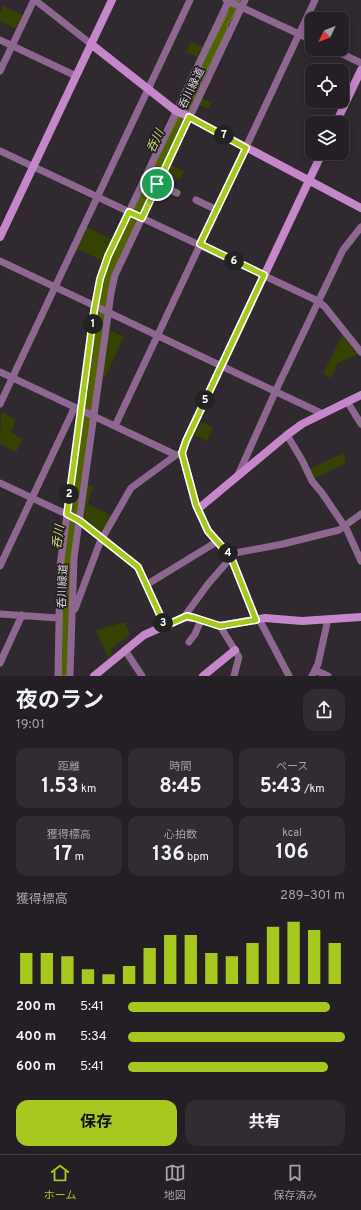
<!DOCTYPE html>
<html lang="ja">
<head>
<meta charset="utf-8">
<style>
	body { margin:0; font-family:Overpass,"Noto Sans JP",sans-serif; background:#302c31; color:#f1f3f6; height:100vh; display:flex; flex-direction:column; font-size:15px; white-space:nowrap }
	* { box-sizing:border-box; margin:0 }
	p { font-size:13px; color:#a3a2a6 }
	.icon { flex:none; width:22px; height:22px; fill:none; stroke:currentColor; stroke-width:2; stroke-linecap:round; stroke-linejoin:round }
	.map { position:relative; height:676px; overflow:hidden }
	.side { display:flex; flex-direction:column; background:#241f24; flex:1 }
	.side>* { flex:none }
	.needle { width:26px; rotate:227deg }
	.fabs { position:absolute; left:305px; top:12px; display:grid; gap:8px }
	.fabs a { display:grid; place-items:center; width:44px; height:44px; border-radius:8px; background:#241f24; box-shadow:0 2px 10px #0003,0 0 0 1px #413d41; font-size:20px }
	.pin { position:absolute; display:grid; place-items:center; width:34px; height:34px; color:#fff; margin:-17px; border:2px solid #fff; border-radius:50%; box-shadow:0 1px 4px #0007 }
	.km { position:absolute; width:20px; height:20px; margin:-10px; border-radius:50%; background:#222; color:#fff; font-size:11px; line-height:20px; text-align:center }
	.round { display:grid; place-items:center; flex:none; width:42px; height:42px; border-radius:12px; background:#302c31 }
	.summary { display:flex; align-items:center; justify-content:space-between; height:68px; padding:0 16px }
	h1 { font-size:22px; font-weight:700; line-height:30px }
	.stats { display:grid; grid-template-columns:repeat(3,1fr); gap:6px; height:68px; padding:4px 16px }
	.stats div { display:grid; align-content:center; border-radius:10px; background:#302c31; text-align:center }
	.stats b { font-size:20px; font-weight:700 }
	.stats small { font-size:11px; font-weight:400 }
	.stats p { font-size:11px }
	.chart { height:112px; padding:8px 16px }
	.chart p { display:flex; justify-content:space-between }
	.chart svg { width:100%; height:72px; margin-top:4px; stroke:#a7c81f; stroke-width:6 }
	.button { display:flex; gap:8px; margin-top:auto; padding:8px 16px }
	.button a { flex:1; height:46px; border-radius:12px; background:#a7c81f; color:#111; font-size:16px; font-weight:700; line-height:46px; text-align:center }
	.button a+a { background:#302c31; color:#f1f3f6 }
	ul { padding:0 16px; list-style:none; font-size:13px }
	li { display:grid; grid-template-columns:64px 48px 1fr; align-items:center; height:30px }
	li i { height:10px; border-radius:5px; background:#a7c81f }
	.dock { display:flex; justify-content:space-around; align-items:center; height:56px; border-top:1px solid #413d41; background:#241f24; font-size:11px; color:#a3a2a6 }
	.dock a { display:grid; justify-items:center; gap:2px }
	.dock .active { color:#a7c81f }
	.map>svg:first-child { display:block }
	.green { fill:#354201 }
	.water { fill:#516300; stroke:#7b8642 }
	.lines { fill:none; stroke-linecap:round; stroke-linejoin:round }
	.street { stroke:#8e6790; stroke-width:7 }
	.secondary { stroke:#c587ca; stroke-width:8 }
	.route-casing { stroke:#fff; stroke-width:8 }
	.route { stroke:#a7c81f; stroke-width:5 }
	.labels { text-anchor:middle; stroke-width:3.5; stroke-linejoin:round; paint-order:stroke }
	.street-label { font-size:11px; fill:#dcd8dc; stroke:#262026 }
	.water-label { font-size:12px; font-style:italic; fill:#c3df6e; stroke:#262026 }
</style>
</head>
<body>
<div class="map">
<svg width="361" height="676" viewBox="0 0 361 676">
	<rect width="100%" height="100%" fill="#302930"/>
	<path class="green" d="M3 6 23 15 16 29 0 21V12Z
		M191 42 203 47 199 58 186 52Z
		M202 98 211 103 209 109 199 105Z
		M171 165 184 171 180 180 167 174Z
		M86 227 113 240 103 261 75 248Z
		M108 329 124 337 105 377 102 375Z
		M342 335 358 354 338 363 331 378 323 374Z
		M1 412 16 420 11 432 23 439 16 452 0 444Z
		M201 422 213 427 207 441 194 435Z
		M343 453 346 462 344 464 314 479 310 469Z
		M86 484 93 487 88 504 112 516 101 534 81 518Z
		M125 622 130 634 110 650 113 654 108 658 96 630Z"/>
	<path class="water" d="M233 0H240L238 3 240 4 227 26 228 28 200 85 201 86 114 273 79 520 69 676H61L63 567 83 409 102 279 109 260 147 180 203 67 201 66 228 12 227 10Z"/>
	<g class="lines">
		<path class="street" d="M35 0 91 44
			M226 0 312 40
			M0 40 76 76
			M332 49 361 63
			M0 71 34 0
			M0 151 318 301 325 307 361 352
			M157 184 177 193
			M196 200 217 210
			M0 261 323 414
			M0 372 176 455 182 453
			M348 403 361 424
			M0 404 190 0
			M115 426 315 0
			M287 435 302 460 312 481 322 493 347 530 361 561
			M238 475 277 388 343 250 361 227
			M0 483 79 520 138 567 165 626
			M0 566 72 413 74 407
			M146 585 218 541
			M75 609 100 542 131 488 176 455
			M0 614 58 618
			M184 617 208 584 235 553 283 544 339 530 361 514
			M259 619 289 676
			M220 626 239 657 234 676
			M189 642 195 634 201 620
			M125 650 142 676
			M0 663 22 615
			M315 670 328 676
			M58 676 60 566 95 306 100 279 108 256 229 0
			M70 676 74 558 111 293 115 275 245 0
			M312 676 318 664 328 619"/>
		<path class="secondary" d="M91 44 176 111 188 116
			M189 117 361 208
			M336 123 361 70
			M0 237 112 0
			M198 509 287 435 302 424 361 395
			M256 620 231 557 208 531 196 505 182 453 186 441 322 153
			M94 676 144 635 185 617 195 618 220 626 265 618 302 621 361 617
			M203 676 235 650"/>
	</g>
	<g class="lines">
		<g class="route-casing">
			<path id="route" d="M189 117 246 148 200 244 264 275 186 441 182 453 196 505 208 531 231 557 256 620 220 626 195 618 187 616 165 626 138 567 80 521 67 514 94 311 100 279 108 256 129 212 142 218Z"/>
		</g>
		<use href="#route" class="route"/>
	</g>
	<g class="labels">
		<g class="street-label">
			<text transform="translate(191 88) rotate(-64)" y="4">呑川緑道</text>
			<text transform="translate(62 586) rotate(-88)" y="4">呑川緑道</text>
		</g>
		<g class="water-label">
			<text transform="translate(155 141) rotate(-65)" y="4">呑川</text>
			<text transform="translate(58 537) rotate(-82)" y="4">呑川</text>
		</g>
	</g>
</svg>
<div class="fabs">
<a><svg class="needle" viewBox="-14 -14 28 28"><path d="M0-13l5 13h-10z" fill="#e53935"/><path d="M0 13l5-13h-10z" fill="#a3a2a6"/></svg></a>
<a><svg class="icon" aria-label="locate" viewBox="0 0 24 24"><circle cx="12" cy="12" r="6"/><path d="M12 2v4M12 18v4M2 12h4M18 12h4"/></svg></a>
<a><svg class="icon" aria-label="layers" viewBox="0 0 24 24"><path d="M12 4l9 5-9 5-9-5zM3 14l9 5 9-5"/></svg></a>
</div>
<div class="pin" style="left:157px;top:184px;background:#1e9e55"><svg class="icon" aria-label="arrive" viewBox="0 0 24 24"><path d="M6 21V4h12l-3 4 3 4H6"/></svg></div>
<b class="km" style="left:93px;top:324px">1</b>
<b class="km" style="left:69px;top:494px">2</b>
<b class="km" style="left:163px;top:623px">3</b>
<b class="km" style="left:228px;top:553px">4</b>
<b class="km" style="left:205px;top:400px">5</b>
<b class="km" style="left:234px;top:261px">6</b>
<b class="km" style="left:224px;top:135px">7</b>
</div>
<section class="side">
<div class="summary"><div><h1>夜のラン</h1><p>19:01</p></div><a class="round"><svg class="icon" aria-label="share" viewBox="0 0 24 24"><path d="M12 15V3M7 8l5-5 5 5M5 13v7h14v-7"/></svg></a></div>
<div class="stats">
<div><p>距離</p><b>1.53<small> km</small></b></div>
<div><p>時間</p><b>8:45</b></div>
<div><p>ペース</p><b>5:43<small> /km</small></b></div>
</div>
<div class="stats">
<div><p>獲得標高</p><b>17<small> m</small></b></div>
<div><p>心拍数</p><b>136<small> bpm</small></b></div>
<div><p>kcal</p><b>106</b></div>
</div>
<div class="chart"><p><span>獲得標高</span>289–301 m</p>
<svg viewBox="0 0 160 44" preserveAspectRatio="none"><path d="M5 44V25M15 44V25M25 44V27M35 44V35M45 44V38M55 44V33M65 44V22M75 44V14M85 44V14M95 44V25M105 44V27M115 44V19M125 44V9M135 44V6M145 44V11M155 44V19"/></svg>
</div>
<ul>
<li><b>200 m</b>5:41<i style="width:93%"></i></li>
<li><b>400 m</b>5:34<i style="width:100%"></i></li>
<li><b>600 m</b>5:41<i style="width:92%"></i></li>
</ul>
<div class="button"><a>保存</a><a>共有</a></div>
</section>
<nav class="dock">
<a class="active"><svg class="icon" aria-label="home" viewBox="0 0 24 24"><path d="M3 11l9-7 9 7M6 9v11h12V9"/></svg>ホーム</a>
<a><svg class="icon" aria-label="map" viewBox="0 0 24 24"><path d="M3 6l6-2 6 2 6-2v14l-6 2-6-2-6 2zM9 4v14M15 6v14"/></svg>地図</a>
<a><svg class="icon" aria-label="saved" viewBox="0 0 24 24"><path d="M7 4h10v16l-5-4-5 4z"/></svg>保存済み</a>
</nav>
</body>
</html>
